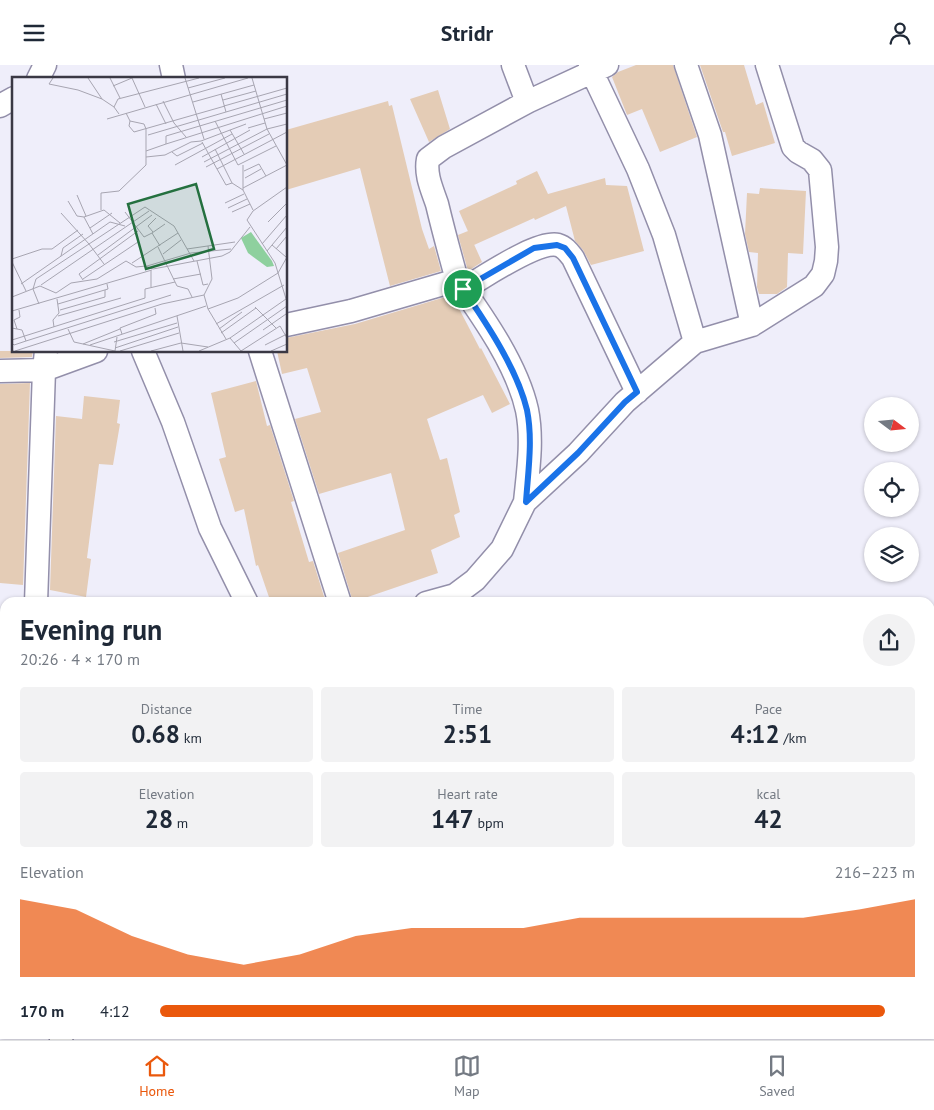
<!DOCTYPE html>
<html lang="en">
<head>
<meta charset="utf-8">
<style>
	body { margin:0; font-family:"PT Sans",sans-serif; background:#f2f2f3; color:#1f2937; height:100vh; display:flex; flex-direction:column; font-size:19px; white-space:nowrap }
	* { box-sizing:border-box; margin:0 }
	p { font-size:16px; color:#747a83 }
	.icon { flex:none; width:28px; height:28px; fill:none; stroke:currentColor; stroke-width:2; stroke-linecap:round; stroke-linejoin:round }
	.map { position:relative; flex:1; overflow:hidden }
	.drawer { position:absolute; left:0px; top:532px; width:935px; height:442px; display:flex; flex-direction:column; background:#fff; border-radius:15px 15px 0 0; box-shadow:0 1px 4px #0004 }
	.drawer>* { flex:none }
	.needle { width:32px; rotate:106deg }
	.tools { position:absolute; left:864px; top:332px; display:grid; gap:10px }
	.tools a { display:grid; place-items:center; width:55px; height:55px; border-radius:50%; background:#fff; box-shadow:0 1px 4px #0004; font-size:25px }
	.pin { position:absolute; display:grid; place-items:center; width:42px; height:42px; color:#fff; margin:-21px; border:2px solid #fff; border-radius:50%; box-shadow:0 1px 5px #0007 }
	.round { display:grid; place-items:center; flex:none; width:52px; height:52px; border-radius:26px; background:#f2f2f3 }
	.headline { display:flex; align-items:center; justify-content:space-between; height:85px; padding:0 20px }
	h1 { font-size:28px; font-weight:800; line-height:38px }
	.metrics { display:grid; grid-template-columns:repeat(3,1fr); gap:8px; height:85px; padding:5px 20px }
	.metrics div { display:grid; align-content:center; border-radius:5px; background:#f2f2f3; text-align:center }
	.metrics b { font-size:25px; font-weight:800 }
	.metrics small { font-size:14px; font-weight:400 }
	.metrics p { font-size:14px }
	.chart { height:140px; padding:10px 20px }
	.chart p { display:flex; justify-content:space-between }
	.chart svg { width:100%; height:90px; margin-top:5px; fill:#ea580c; opacity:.7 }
	ul { padding:0 20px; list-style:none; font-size:16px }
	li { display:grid; grid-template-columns:80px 60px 1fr; align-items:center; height:38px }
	li i { height:12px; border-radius:6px; background:#ea580c }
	header { display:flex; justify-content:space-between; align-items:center; height:65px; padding:0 20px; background:#fff; font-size:22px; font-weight:800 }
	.menu { display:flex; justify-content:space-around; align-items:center; height:70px; border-top:1px solid #e0e1e3; background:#fff; font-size:14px; color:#747a83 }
	.menu a { display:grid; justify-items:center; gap:2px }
	.menu .selected { color:#ea580c }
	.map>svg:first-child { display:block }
	.building { fill:#e4ccb6 }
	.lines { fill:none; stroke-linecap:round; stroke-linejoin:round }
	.minor-casing { stroke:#938faa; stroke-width:25 }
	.minor { stroke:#fff; stroke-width:22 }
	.route-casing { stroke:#fff; stroke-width:10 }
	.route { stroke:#1a73e8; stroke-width:6 }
	.inset-road { fill:none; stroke:#a7a5b1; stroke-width:1 }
	.view { fill:#24703f; fill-opacity:0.15; stroke:#24703f; stroke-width:2.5 }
	.inset-edge { fill:none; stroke:#3a3844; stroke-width:2.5 }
</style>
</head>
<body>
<header><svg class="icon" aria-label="menu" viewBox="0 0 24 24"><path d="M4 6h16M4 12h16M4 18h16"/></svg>Stridr<svg class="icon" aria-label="person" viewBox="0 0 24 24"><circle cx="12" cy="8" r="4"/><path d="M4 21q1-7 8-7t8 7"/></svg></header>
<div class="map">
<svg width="934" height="975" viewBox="0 0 934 975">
	<rect width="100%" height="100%" fill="#efeefa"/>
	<path class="building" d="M636 0H673L697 72 660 87 642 44 627 50 612 12 618 7Z
		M700 0H744L756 40 763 37 775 78 732 91 725 67H723Z
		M438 25 450 64 429 77 410 34Z
		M388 36 389 41 392 40 422 164 429 184 434 181 441 206 390 221 360 103 286 125V65Z
		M537 106 548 129 605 113 606 120 627 121 644 186 591 200 583 185 575 176 566 141 535 155 534 153 474 180 459 146 517 119 516 116Z
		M760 123 806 126 803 189 788 188 787 222 777 229H759L757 222 758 188 749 187 745 169 747 128 759 129Z
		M468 166 482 197 468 206 458 170Z
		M452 230 480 284 481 283 510 339 492 348 483 330 427 354 440 395 447 393 460 447 454 450 460 472 431 485 438 508 353 537 338 488 405 465 391 408 319 429 295 354 321 347 307 303 282 309 277 286H286V273L355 259Z
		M0 286H33L32 292 0 293Z
		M256 316 267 361 270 360 294 436 291 437 309 497 313 496 326 538H271L258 500 256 501 244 444 235 447 219 394 226 392 211 328Z
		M30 318 23 520 0 518V319Z
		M84 331 120 335 117 358 120 359 113 400 99 399 87 493 91 494 86 532 50 525 56 351 82 354Z"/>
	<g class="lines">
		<g class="minor-casing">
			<path id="minor" d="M171 0 174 14
				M513 0 527 37
				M590 0 592 7 638 104 664 170 695 277
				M686 0 710 70 752 260
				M38 14 45 0
				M0 41 14 33
				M457 215C450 190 443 164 437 139 432 124 425 110 428 94L444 82 527 37 607 0
				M463 224C483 213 537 175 558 180 565 182 569 188 573 193L637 327
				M286 260 351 246 457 215C483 252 517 300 527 345 533 375 528 407 525 437
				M143 286 173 357 210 463 247 538
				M260 286 340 538
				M0 306 44 305 96 286
				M36 538 44 305 46 286
				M426 538 455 530 475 515 502 484 525 437 578 388 625 337 695 277 752 260 814 221 823 209 826 196 827 182 820 105 812 95 798 87 793 82 767 0
				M0 661 5 660
				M0 851 5 820
				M0 899H5
				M61 975 62 970"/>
		</g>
		<use href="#minor" class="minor"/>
	</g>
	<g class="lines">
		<g class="route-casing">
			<path id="route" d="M557 180 565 183 573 193 637 327 625 337 578 388 526 437C528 407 533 375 527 345 517 304 487 259 463 224L534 183Z"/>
		</g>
		<use href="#route" class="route"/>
	</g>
	<g transform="translate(12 12)">
		<rect width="275" height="275" fill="#efeefa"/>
		<path d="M239 155 260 184 262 189 255 190 236 176 229 161Z" fill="#8ed09e"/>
		<path class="inset-road" d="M41 1 37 7 66 13 90 22M76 1 90 22 102 30M98 1 108 21M120 1 133 30M173 1 192 62M101 9 120 1M176 11 213 1M209 17 214 35M211 23 244 14M151 24 162 46 174 60M181 25 242 8M144 27 154 47M212 29 275 11M107 37 102 30 106 22 187 1M95 42 236 1M252 42 275 36M118 44 117 49 122 55 213 29M203 44 226 88 264 69M236 51 253 46M218 53 232 77M136 58 275 17M190 65 205 92M154 67 275 29M203 72 220 106 231 113M134 74 154 67V59L275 23M160 75 165 79 191 66M134 80 153 78 179 65 189 64 234 47M190 80 238 53M192 85 255 52 275 47M163 88 220 57M231 88V113L241 133M194 90 257 57M232 94 247 87 254 99M233 101 249 92M220 106 214 108 205 92 275 55M275 110 241 134 235 143 263 186 275 225M231 111 275 88 255 52 240 1M65 118 74 139M56 124 65 139 72 140 92 133 108 146M213 126 232 117M216 131 235 122M89 133V116L107 114 134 88V52L132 47 118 44 114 36M113 135 132 160 140 156M220 135 238 127M49 136 77 167 133 130 162 149 182 184M72 140 81 157M256 145 275 126M78 151 100 136M141 155 136 149 144 141M250 167 275 138M260 168 274 180M148 169 140 156 153 147M146 170 165 209 176 212 180 220M175 172 223 165M264 172 275 159M255 174 275 150M151 177 169 163M86 178 140 138M49 179 51 171 71 157M0 182 30 172H40L66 153M185 184 191 208 196 207M0 185 14 214M120 186 166 156M135 189 179 176 219 172M139 194V210M71 202 126 165M161 202 189 197M71 203 67 197 126 154M9 207 98 145 113 149M29 208 137 134M192 218 200 202 196 169M0 220 28 209 44 216 59 206 85 202 114 184 124 190 134 189 141 192 210 179 218 175 238 150M27 227 21 212 24 202 77 167 92 187M46 227 96 212 95 207M243 230 264 251M196 232 226 221 266 196 275 180M48 233 93 220V213M0 234 140 193M46 239 109 221M165 239 171 274M204 247 272 208M42 250 41 243 47 236 45 222M0 251 10 253 14 264 2 268 0 266M5 252 2 243 8 240 7 233M56 252 62 265 103 274 105 260M207 252 230 235M251 253 274 237M209 256 244 231M110 257 108 251 144 237 143 231M218 261 229 274M0 263 133 221V212L163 205M14 264 159 218M102 265 165 246M222 266 275 229M71 267 108 252M78 268 194 229M253 268 275 257M103 271 166 250M3 274 150 227 192 218 196 232 214 262M108 274 167 256M139 274 169 266 196 270M187 274 218 261 274 222M229 274 268 249 275 261M259 274 275 267"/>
		<path class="view" d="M184 107 202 172 134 192 116 127Z"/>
		<rect width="275" height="275" class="inset-edge"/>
	</g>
</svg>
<div class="tools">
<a><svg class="needle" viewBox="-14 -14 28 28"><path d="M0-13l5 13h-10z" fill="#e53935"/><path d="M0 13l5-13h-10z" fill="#747a83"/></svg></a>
<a><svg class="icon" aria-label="locate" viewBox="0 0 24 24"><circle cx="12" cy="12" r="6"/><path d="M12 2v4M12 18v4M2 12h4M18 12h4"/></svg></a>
<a><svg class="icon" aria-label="layers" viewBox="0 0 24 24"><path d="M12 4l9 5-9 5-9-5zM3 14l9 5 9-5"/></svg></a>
</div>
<div class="pin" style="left:463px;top:224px;background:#1e9e55"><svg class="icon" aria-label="arrive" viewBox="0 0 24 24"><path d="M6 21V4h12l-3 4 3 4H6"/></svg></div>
<section class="drawer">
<div class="headline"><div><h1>Evening run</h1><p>20:26 · 4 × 170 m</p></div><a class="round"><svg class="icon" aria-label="share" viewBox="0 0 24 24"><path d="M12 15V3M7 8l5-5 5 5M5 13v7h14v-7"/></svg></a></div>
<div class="metrics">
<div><p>Distance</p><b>0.68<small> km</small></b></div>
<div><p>Time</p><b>2:51</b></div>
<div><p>Pace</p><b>4:12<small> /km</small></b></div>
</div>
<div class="metrics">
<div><p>Elevation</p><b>28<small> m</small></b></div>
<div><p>Heart rate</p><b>147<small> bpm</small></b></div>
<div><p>kcal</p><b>42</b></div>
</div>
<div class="chart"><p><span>Elevation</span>216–223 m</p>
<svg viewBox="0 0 160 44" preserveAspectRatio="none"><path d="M0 44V6L10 11L20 24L30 33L40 38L50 33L60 24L70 20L80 20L90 20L100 15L110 15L120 15L130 15L140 15L150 11L160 6V44z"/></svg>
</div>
<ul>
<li><b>170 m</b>4:12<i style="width:96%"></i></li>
</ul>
</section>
</div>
<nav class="menu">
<a class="selected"><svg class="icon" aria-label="home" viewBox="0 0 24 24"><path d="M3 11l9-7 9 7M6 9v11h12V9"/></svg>Home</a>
<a><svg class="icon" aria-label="map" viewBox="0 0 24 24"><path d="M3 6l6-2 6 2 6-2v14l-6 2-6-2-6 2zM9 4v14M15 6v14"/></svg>Map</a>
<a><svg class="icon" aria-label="saved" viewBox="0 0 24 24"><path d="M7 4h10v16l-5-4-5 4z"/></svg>Saved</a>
</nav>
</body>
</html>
